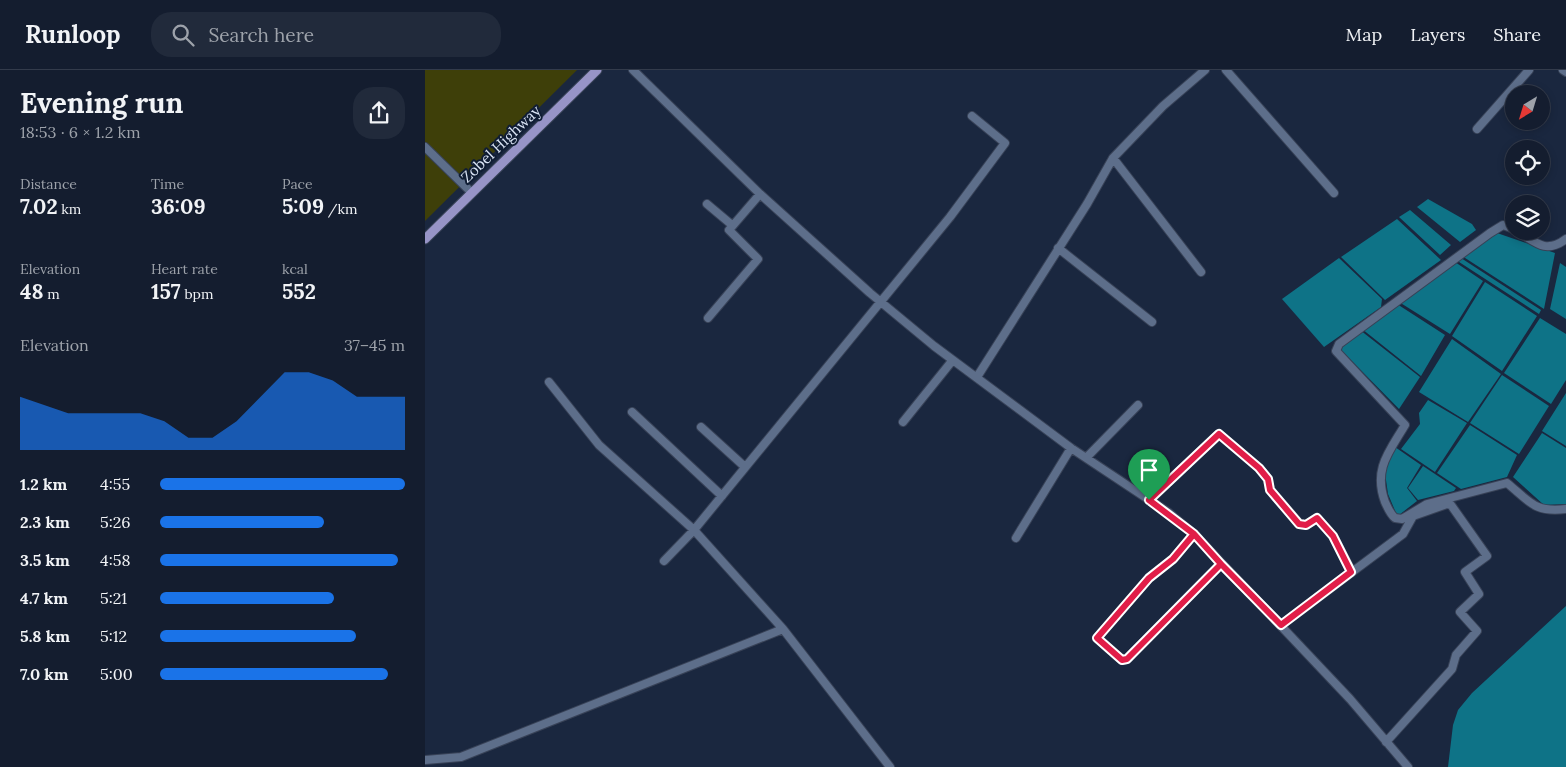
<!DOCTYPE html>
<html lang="en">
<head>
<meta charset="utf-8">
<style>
	body { margin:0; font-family:Lora,serif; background:#212a3b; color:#f1f3f6; height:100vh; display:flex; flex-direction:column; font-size:19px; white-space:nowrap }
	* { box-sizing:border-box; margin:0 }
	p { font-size:16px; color:#9da2aa }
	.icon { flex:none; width:28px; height:28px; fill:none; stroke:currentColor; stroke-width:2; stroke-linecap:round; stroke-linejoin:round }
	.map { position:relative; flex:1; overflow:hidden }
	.details { display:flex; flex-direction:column; background:#141d2f; width:425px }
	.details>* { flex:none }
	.needle { width:32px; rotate:218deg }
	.buttons { position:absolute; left:1080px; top:15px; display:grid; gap:10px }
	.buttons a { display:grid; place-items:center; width:45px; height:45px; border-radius:50%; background:#141d2f; box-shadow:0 2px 8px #0003,0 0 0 1px #333b4b; font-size:25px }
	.pin { position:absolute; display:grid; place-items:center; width:42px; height:42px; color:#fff; margin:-51px -21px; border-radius:50% 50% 50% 0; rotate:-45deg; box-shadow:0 0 5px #0007 }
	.pin .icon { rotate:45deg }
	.round { display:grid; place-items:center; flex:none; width:52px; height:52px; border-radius:20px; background:#212a3b }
	.summary { display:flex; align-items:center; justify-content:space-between; height:85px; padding:0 20px }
	h1 { font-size:28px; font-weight:700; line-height:38px }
	.metrics { display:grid; grid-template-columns:repeat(3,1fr); gap:8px; height:85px; padding:5px 20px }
	.metrics div { display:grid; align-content:center }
	.metrics b { font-size:21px; font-weight:700 }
	.metrics small { font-size:14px; font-weight:400 }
	.metrics p { font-size:14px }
	.chart { height:140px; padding:10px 20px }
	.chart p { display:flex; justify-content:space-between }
	.chart svg { width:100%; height:90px; margin-top:5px; fill:#1a73e8; opacity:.7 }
	ul { padding:0 20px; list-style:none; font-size:16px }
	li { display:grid; grid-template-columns:80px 60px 1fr; align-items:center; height:38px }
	li i { height:12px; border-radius:6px; background:#1a73e8 }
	header { display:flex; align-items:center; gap:30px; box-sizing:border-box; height:70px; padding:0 25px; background:#141d2f; border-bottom:1px solid #333b4b }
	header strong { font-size:24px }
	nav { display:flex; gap:28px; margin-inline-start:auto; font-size:18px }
	.search { width:350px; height:45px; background:#212a3b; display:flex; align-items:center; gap:12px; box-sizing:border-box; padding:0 18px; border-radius:20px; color:#9da2aa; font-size:19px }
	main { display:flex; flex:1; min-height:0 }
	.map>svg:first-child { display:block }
	.green { fill:#3e3f09 }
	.water { fill:#0e7387 }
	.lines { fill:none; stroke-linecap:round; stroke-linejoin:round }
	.minor-casing { stroke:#384257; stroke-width:10 }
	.major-casing { stroke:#384257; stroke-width:11 }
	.minor { stroke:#5d6e8a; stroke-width:8 }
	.major { stroke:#9794c7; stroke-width:9 }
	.route-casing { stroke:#fff; stroke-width:10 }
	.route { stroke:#e11d48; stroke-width:6 }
	.labels { text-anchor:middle; stroke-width:4; stroke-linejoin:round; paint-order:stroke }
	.street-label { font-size:15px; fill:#dbe5f5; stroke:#101d34 }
</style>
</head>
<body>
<header>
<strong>Runloop</strong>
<div class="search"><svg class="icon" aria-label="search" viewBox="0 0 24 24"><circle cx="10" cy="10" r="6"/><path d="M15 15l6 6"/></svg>Search here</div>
<nav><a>Map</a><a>Layers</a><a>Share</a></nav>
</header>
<main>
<section class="details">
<div class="summary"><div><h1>Evening run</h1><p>18:53 · 6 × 1.2 km</p></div><a class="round"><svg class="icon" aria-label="share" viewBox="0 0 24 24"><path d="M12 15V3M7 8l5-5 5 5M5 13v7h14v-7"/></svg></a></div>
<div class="metrics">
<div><p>Distance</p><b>7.02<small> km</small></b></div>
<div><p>Time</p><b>36:09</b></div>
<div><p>Pace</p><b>5:09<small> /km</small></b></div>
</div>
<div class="metrics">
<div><p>Elevation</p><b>48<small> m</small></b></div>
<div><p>Heart rate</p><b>157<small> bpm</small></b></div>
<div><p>kcal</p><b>552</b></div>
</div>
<div class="chart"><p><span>Elevation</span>37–45 m</p>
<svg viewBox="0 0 160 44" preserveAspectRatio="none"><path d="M0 44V18L10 22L20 26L30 26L40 26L50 26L60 30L70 38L80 38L90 30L100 18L110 6L120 6L130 10L140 18L150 18L160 18V44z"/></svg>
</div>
<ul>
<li><b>1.2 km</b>4:55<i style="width:100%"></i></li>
<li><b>2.3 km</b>5:26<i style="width:67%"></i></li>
<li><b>3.5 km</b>4:58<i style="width:97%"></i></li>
<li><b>4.7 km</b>5:21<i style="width:71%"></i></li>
<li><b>5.8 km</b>5:12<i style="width:80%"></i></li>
<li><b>7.0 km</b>5:00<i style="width:93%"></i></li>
</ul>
</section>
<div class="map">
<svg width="1141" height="697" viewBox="0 0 1141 697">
	<rect width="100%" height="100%" fill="#1a273f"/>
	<path class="green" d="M0 0H152L0 151Z"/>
	<path class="water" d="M1003 129 1047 154 1051 160 1035 172 992 137Z
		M985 140 1026 175 1015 185 974 147Z
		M972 149 1016 190 960 230 916 187Z
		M1072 163 1130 183 1119 239 1037 186Z
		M914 188 957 229 956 237 899 277 857 229Z
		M1036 188 1116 240 1114 244 1031 190Z
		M1030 192 1058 211 1025 264 974 232Z
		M1135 193 1141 197V249L1125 239Z
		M1060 212 1112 246 1077 301 1027 266Z
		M972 234 1020 265 996 306 937 259Z
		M1115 248 1141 264V310L1126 334 1079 303Z
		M935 260 995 307 974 339 915 279V275Z
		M1027 269 1076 304 1043 352 994 322Z
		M1077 305 1124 336 1094 384 1045 353Z
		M1141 323V376L1117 361Z
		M1003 330 1042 353 1010 402 976 379 995 354 994 343Z
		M1045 355 1092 385 1082 407 1036 419 1012 403Z
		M1117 363 1141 378V434L1119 435 1088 407Z
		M970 377 996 395 982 418 992 431 974 445 971 443 963 424 959 396Z
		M998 396 1031 418 1029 421 993 430 983 418Z
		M1141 536V697H1023L1028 655 1033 640 1047 623Z"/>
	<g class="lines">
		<g class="minor-casing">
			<path id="minor" d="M208 0 335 124 445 223 509 276 646 378 744 443 769 464 925 629 983 697
				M801 0 909 123
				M1138 0 1141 2
				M1052 59 1104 0
				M0 77 46 122
				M688 88 776 202
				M282 134 307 155
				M1089 159 1078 155 1065 163 914 274 911 281 980 355C964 382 948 399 960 432 963 438 965 444 970 448L977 449 1002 434 1082 413C1105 432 1110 443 1141 439
				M1092 161C1111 173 1121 184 1141 169
				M633 178 727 252
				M283 248 333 189 304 160 335 124
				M552 307 662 134 688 88 738 36 780 0
				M124 312 174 375 269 460 239 491
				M207 342 297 426
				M478 352 527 291
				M276 357 320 397
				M661 388 713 335
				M724 430 794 364 834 398 843 409 845 420 874 453 881 455 892 448 908 466 927 502
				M769 464 748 489 724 508 672 568 697 590 702 589 796 494
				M591 468 646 378
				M856 555 978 464 988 446 1022 434 1026 435 1062 486 1040 502 1054 524 1035 542 1052 561 1031 585 1027 599 961 672
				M0 690 36 687 358 559
				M465 697 358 559 269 460 525 147 580 73 547 46"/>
		</g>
		<g class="major-casing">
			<path id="major" d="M0 169 172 0"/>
		</g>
		<use href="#minor" class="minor"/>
		<use href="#major" class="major"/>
	</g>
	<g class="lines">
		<g class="route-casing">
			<path id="route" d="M724 430 769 464 796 494 702 589 697 590 672 568 724 508 748 489 769 464 796 494 856 555 926 502 908 466 892 448 881 455 874 454 845 420 843 409 834 398 794 364 724 430"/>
		</g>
		<use href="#route" class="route"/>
	</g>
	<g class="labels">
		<g class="street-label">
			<text transform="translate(76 74) rotate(-44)" y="5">Zobel Highway</text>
		</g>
	</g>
</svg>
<div class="buttons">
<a><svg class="needle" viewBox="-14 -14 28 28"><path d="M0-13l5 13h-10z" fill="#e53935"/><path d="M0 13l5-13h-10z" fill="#9da2aa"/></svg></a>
<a><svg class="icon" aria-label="locate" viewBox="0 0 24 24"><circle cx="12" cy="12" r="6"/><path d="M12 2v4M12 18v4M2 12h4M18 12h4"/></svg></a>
<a><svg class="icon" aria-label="layers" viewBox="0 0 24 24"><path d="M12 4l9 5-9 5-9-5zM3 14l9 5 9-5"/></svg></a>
</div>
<div class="pin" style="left:724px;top:430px;background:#1e9e55"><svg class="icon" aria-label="arrive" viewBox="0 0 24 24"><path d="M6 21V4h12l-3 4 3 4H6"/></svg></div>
</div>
</main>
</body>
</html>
